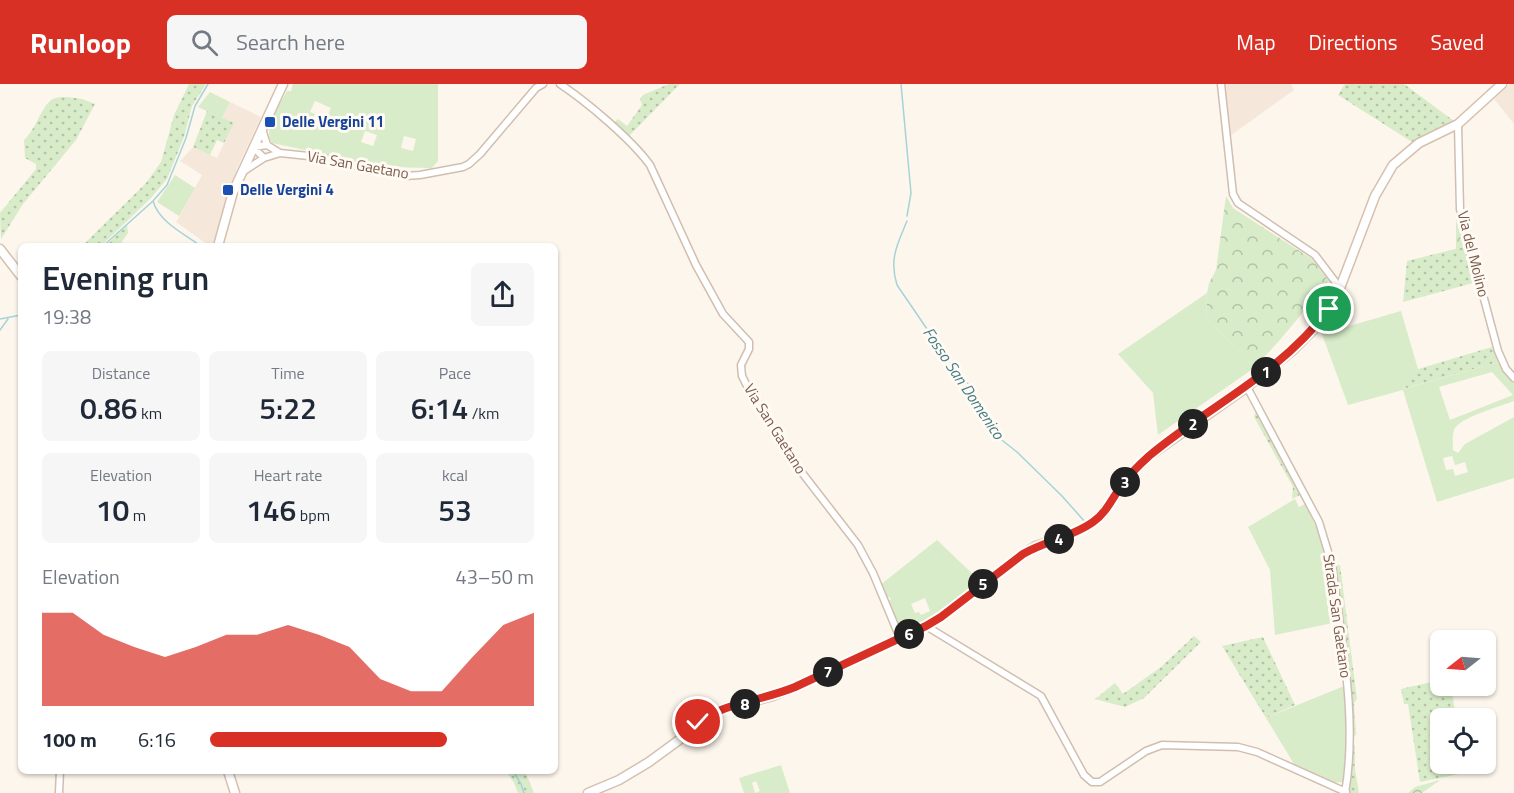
<!DOCTYPE html>
<html lang="en">
<head>
<meta charset="utf-8">
<style>
	body { margin:0; font-family:"Titillium Web",sans-serif; background:#f6f6f7; color:#1f2937; height:100vh; display:flex; flex-direction:column; font-size:22px; white-space:nowrap }
	* { box-sizing:border-box; margin:0 }
	p { font-size:20px; color:#747a83 }
	.icon { flex:none; width:33px; height:33px; fill:none; stroke:currentColor; stroke-width:2; stroke-linecap:round; stroke-linejoin:round }
	.map { position:relative; flex:1; overflow:hidden }
	.details { position:absolute; left:18px; top:159px; width:540px; height:531px; display:flex; flex-direction:column; background:#fff; border-radius:9px; box-shadow:0 2px 4px #0004 }
	.details>* { flex:none }
	.needle { width:39px; rotate:253deg }
	.fabs { position:absolute; left:1430px; top:546px; display:grid; gap:12px }
	.fabs a { display:grid; place-items:center; width:66px; height:66px; border-radius:9px; background:#fff; box-shadow:0 2px 4px #0004; font-size:30px }
	.pin { position:absolute; display:grid; place-items:center; width:51px; height:51px; color:#fff; margin:-26px; border:3px solid #fff; border-radius:50%; box-shadow:0 2px 6px #0007 }
	.km { position:absolute; width:30px; height:30px; margin:-15px; border-radius:50%; background:#222; color:#fff; font-size:16px; line-height:30px; text-align:center }
	.round { display:grid; place-items:center; flex:none; width:63px; height:63px; border-radius:9px; background:#f6f6f7 }
	.summary { display:flex; align-items:center; justify-content:space-between; height:102px; padding:0 24px }
	h1 { font-size:33px; font-weight:600; line-height:45px }
	.metrics { display:grid; grid-template-columns:repeat(3,1fr); gap:9px; height:102px; padding:6px 24px }
	.metrics div { display:grid; align-content:center; border-radius:9px; background:#f6f6f7; text-align:center }
	.metrics b { font-size:30px; font-weight:600 }
	.metrics small { font-size:16px; font-weight:400 }
	.metrics p { font-size:16px }
	.chart { height:168px; padding:12px 24px }
	.chart p { display:flex; justify-content:space-between }
	.chart svg { width:100%; height:108px; margin-top:6px; fill:#d93025; opacity:.7 }
	ul { padding:0 24px; list-style:none; font-size:20px }
	li { display:grid; grid-template-columns:96px 72px 1fr; align-items:center; height:45px }
	li i { height:15px; border-radius:8px; background:#d93025 }
	header { display:flex; align-items:center; gap:36px; box-sizing:border-box; height:84px; padding:0 30px; background:#d93025; color:#fff }
	header strong { font-size:28px }
	nav { display:flex; gap:33px; margin-inline-start:auto; font-size:21px }
	.search { width:420px; height:54px; background:#f6f6f7; display:flex; align-items:center; gap:15px; box-sizing:border-box; padding:0 21px; border-radius:9px; color:#747a83; font-size:22px }
	.map>svg:first-child { display:block }
	.residential { fill:#f5e8da }
	.grass { fill:url(#grass-dots) }
	.forest { fill:url(#forest-crowns) }
	.garden { fill:#d8ecc9; fill-rule:evenodd }
	.lines { fill:none; stroke-linecap:round; stroke-linejoin:round }
	.stream { stroke:#a5d3da; stroke-width:1.5 }
	.street-casing { stroke:#d1beb0; stroke-width:9 }
	.secondary-casing { stroke:#d6c0b0; stroke-width:11 }
	.street { stroke:#fff; stroke-width:6 }
	.secondary { stroke:#fff; stroke-width:8 }
	.route-casing { stroke:#fff; stroke-width:12 }
	.route { stroke:#d93025; stroke-width:8 }
	.transit-dot { fill:#1a4fb4; stroke:#fffaf3; stroke-width:2 }
	.labels { text-anchor:middle; stroke-width:6; stroke-linejoin:round; paint-order:stroke }
	.transit-label { font-size:15px; font-weight:bold; fill:#164399; stroke:#fffaf3; text-anchor:start }
	.street-label { font-size:15px; fill:#7a5c4d; stroke:#fffaf3 }
	.water-label { font-size:16px; font-style:italic; fill:#437c86; stroke:#fffaf3 }
</style>
</head>
<body>
<header>
<strong>Runloop</strong>
<div class="search"><svg class="icon" aria-label="search" viewBox="0 0 24 24"><circle cx="10" cy="10" r="6"/><path d="M15 15l6 6"/></svg>Search here</div>
<nav><a>Map</a><a>Directions</a><a>Saved</a></nav>
</header>
<div class="map">
<svg width="1514" height="709" viewBox="0 0 1514 709">
	<defs>
		<pattern id="grass-dots" width="8" height="8" patternUnits="userSpaceOnUse" patternTransform="scale(1.5)"><rect width="8" height="8" fill="#d8ecc9"/><path d="M2 2h.1M6 6h.1" fill="none" stroke="#b4c2a5" stroke-width="1.8" stroke-linecap="round"/></pattern>
		<pattern id="forest-crowns" width="20" height="18" patternUnits="userSpaceOnUse" patternTransform="scale(1.5)"><rect width="20" height="18" fill="#d8ecc9"/><path d="M2 6a3 3 0 1 1 6 0M12 15a3 3 0 1 1 6 0" fill="none" stroke="#b4c2a5"/></pattern>
	</defs>
	<rect width="100%" height="100%" fill="#fdf6ec"/>
	<path class="residential" d="M1224 0H1291L1294 6 1230 52Z
		M1510 0H1514V40L1494 15Z
		M230 18 261 33 238 82 225 118 213 162H210L176 138 202 91 180 77 193 63 217 74 233 40 222 34Z"/>
	<path class="grass" d="M189 0H206L192 22 184 53 167 95 151 114 101 162H82L146 99 161 78 174 31Z
		M669 0H680L629 52 614 39 618 35 627 42 642 21 640 15 643 11Z
		M1345 0H1404L1454 37 1412 58 1338 11Z
		M68 13 82 15 95 20 76 56 23 120 1 155 0 129 36 85V80L25 74 24 56C36 46 41 22 53 15 57 13 63 13 68 13Z
		M207 27 234 39 224 59 217 56 210 71 193 63Z
		M127 141 128 149 119 162H105Z
		M1467 162 1477 198 1403 218 1407 177Z
		M1492 263 1498 278 1403 305 1418 285Z
		M1256 327 1300 411 1292 415 1293 403 1254 333Z
		M1340 481 1357 615 1354 619 1356 650 1354 653 1351 652 1334 482Z
		M1194 552 1201 558 1144 614 1125 623 1095 615 1115 599 1123 610 1161 583Z
		M1263 553 1295 621 1266 634 1222 562Z
		M1440 596V602H1451L1456 634H1440V680H1462L1464 689 1420 698 1408 620H1404L1401 605Z
		M1351 661H1355V685L1359 709H1349Z
		M506 687H525L534 709H518L514 699Z"/>
	<path class="forest" d="M1226 112 1233 124 1312 175 1329 197 1279 257 1254 284 1206 233 1207 209 1209 199 1216 186Z
		M1456 119 1467 162 1456 165Z
		M1440 696 1422 709H1408L1415 703Z"/>
	<path class="garden" d="M293 0H438V77L432 84 385 83 272 59C262 43 279 22 287 7H291ZM315 17 331 24 323 42 312 36 315 30 310 28ZM365 47 377 51 373 62 361 58ZM404 52 416 55 413 67 401 64Z
		M210 8 230 18 222 34 198 23Z
		M175 91 195 104 179 132 157 118Z
		M1207 209 1206 233 1254 284 1158 351 1153 309 1118 270Z
		M1401 227 1418 285 1404 305 1498 278 1514 298V317C1501 322 1458 334 1454 346 1452 352 1453 360 1453 366L1458 369 1465 360 1514 333V394L1437 418 1403 306 1348 321 1322 250ZM1492 288 1513 311 1450 336 1439 303ZM1452 372 1455 381 1465 378 1468 388 1455 392 1453 385 1446 386 1443 374Z
		M1295 415 1299 423 1305 420 1319 449 1327 476 1322 478 1323 485H1329L1334 531 1332 532 1333 539 1275 551 1270 486 1248 443Z
		M937 456 981 498 926 538 900 548 887 518 891 515 889 513 885 515 880 501ZM925 514 930 527 921 531 919 528 915 529 911 520Z
		M1344 602 1346 656 1343 698 1332 699 1294 680 1266 634Z
		M781 681 790 709H755L760 707 756 697 752 699 755 709H744L739 694Z"/>
	<g class="lines">
		<path class="stream" d="M901 0 911 109 907 132
			M153 117C159 138 184 150 201 162
			M907 137C897 161 889 175 897 201L955 286 970 302 986 336 998 353 1017 368 1062 412 1086 439
			M103 162 153 117 167 101 186 54 195 22 208 0
			M0 235 21 231
			M0 246 8 235
			M513 687 521 700 524 709"/>
		<g class="street-casing">
			<path id="street" d="M560 0C587 18 631 55 650 81L696 181 723 230 749 258V265L741 281 742 292 747 302 803 390 858 461 873 489 900 554
				M1221 0 1233 110 1238 119 1315 171 1340 204
				M1458 40 1460 125 1498 267 1506 285 1514 294
				M262 45 267 61 280 69
				M264 74 253 63 267 61
				M244 87 264 74 280 69 318 73 405 92 420 91 463 83 469 80 480 70 536 4 543 0
				M1247 303 1319 438 1332 481C1341 555 1358 635 1345 709
				M926 542 1041 612 1084 691 1092 698H1100L1146 667 1162 661 1238 663 1257 668 1346 708
				M59 709 60 687"/>
		</g>
		<g class="secondary-casing">
			<path id="secondary" d="M218 162 233 108 283 0
				M0 165 21 192
				M228 687 235 709
				M588 709 619 696 649 678 679 656 705 633 720 626 773 612 795 603 926 542 941 533 1023 470 1036 462 1072 450 1092 439 1103 429 1130 391 1149 372 1247 303 1292 267 1314 245 1329 225 1340 204 1375 112 1393 81 1419 59 1458 40 1502 0"/>
		</g>
		<use href="#street" class="street"/>
		<use href="#secondary" class="secondary"/>
	</g>
	<g class="lines">
		<g class="route-casing">
			<path id="route" d="M698 638C725 619 764 616 795 603L926 542 941 533 1023 470C1046 457 1072 453 1093 438 1106 429 1112 415 1121 402 1129 391 1139 381 1149 372 1210 321 1279 291 1329 225"/>
		</g>
		<use href="#route" class="route"/>
	</g>
	<g class="transit-dot">
		<rect x="264" y="32" width="12" height="12" rx="3"/>
		<rect x="222" y="100" width="12" height="12" rx="3"/>
	</g>
	<g class="labels">
		<g class="transit-label">
			<text x="282" y="43">Delle Vergini 11</text>
			<text x="240" y="111">Delle Vergini 4</text>
		</g>
		<g class="street-label">
			<text transform="translate(358 81) rotate(10)" y="5">Via San Gaetano</text>
			<text transform="translate(1473 170) rotate(76)" y="5">Via del Molino</text>
			<text transform="translate(775 345) rotate(58)" y="5">Via San Gaetano</text>
			<text transform="translate(1337 532) rotate(82)" y="5">Strada San Gaetano</text>
		</g>
		<g class="water-label">
			<text transform="translate(964 299) rotate(56)" y="6">Fosso San Domenico</text>
		</g>
	</g>
</svg>
<div class="fabs">
<a><svg class="needle" viewBox="-14 -14 28 28"><path d="M0-13l5 13h-10z" fill="#e53935"/><path d="M0 13l5-13h-10z" fill="#747a83"/></svg></a>
<a><svg class="icon" aria-label="locate" viewBox="0 0 24 24"><circle cx="12" cy="12" r="6"/><path d="M12 2v4M12 18v4M2 12h4M18 12h4"/></svg></a>
</div>
<div class="pin" style="left:1329px;top:225px;background:#1e9e55"><svg class="icon" aria-label="arrive" viewBox="0 0 24 24"><path d="M6 21V4h12l-3 4 3 4H6"/></svg></div>
<div class="pin" style="left:698px;top:638px;background:#d93025"><svg class="icon" aria-label="check" viewBox="0 0 24 24"><path d="M5 12l5 5 9-10"/></svg></div>
<b class="km" style="left:1266px;top:288px">1</b>
<b class="km" style="left:1193px;top:340px">2</b>
<b class="km" style="left:1125px;top:398px">3</b>
<b class="km" style="left:1059px;top:455px">4</b>
<b class="km" style="left:983px;top:500px">5</b>
<b class="km" style="left:909px;top:550px">6</b>
<b class="km" style="left:828px;top:588px">7</b>
<b class="km" style="left:745px;top:620px">8</b>
<section class="details">
<div class="summary"><div><h1>Evening run</h1><p>19:38</p></div><a class="round"><svg class="icon" aria-label="share" viewBox="0 0 24 24"><path d="M12 15V3M7 8l5-5 5 5M5 13v7h14v-7"/></svg></a></div>
<div class="metrics">
<div><p>Distance</p><b>0.86<small> km</small></b></div>
<div><p>Time</p><b>5:22</b></div>
<div><p>Pace</p><b>6:14<small> /km</small></b></div>
</div>
<div class="metrics">
<div><p>Elevation</p><b>10<small> m</small></b></div>
<div><p>Heart rate</p><b>146<small> bpm</small></b></div>
<div><p>kcal</p><b>53</b></div>
</div>
<div class="chart"><p><span>Elevation</span>43–50 m</p>
<svg viewBox="0 0 160 44" preserveAspectRatio="none"><path d="M0 44V6L10 6L20 15L30 20L40 24L50 20L60 15L70 15L80 11L90 15L100 20L110 33L120 38L130 38L140 24L150 11L160 6V44z"/></svg>
</div>
<ul>
<li><b>100 m</b>6:16<i style="width:73%"></i></li>
</ul>
</section>
</div>
</body>
</html>
